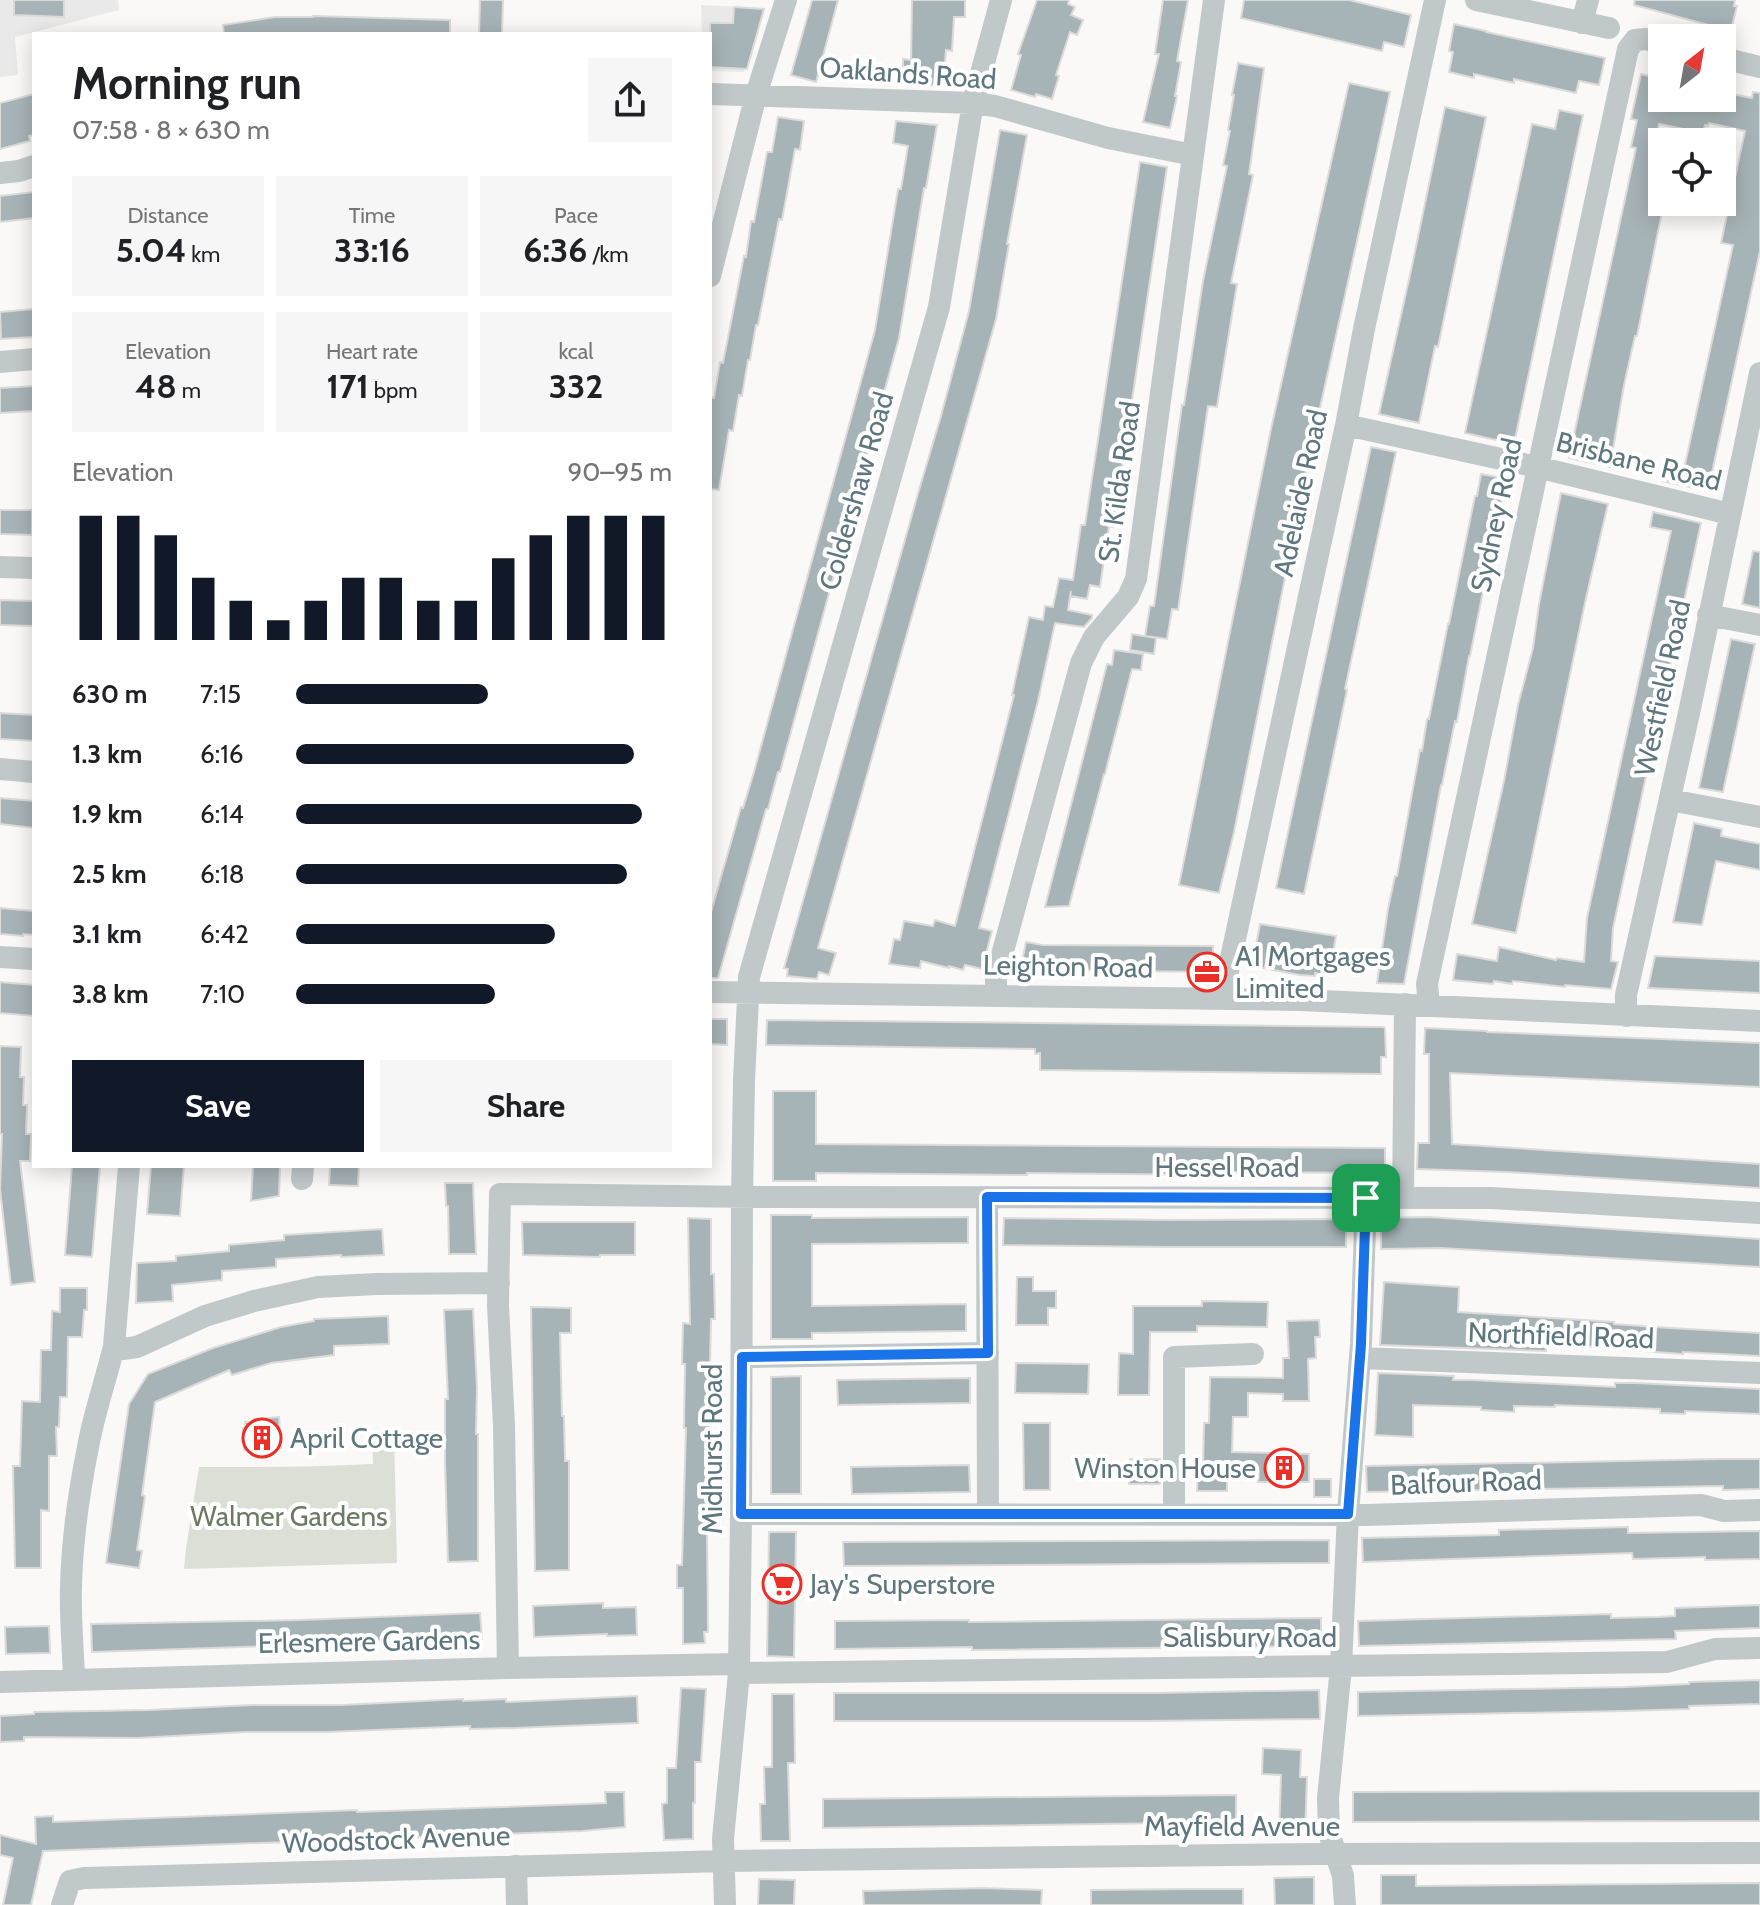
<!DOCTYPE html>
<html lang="en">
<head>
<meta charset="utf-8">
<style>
	body { margin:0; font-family:Cabin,sans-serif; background:#f6f6f6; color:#202124; height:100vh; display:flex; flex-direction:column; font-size:30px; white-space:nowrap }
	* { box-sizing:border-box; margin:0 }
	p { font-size:26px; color:#757577 }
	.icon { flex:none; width:44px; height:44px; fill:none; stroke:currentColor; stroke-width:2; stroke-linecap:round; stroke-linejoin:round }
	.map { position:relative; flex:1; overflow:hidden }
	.sheet { position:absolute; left:32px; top:32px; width:680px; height:1136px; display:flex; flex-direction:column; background:#fff; border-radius:0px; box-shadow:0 4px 20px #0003 }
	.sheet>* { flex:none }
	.needle { width:52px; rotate:31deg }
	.controls { position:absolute; left:1648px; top:24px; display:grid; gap:16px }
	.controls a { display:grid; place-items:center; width:88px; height:88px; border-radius:0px; background:#fff; box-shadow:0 4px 20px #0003; font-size:40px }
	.pin { position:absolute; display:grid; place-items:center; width:68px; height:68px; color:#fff; margin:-34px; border-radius:16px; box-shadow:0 4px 12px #0006 }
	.round { display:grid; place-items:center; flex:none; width:84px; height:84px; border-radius:0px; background:#f6f6f6 }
	.headline { display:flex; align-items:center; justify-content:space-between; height:136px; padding:0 40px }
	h1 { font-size:44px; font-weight:800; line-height:60px }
	.figures { display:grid; grid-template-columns:repeat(3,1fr); gap:12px; height:136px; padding:8px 40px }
	.figures div { display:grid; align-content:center; border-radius:0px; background:#f6f6f6; text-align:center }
	.figures b { font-size:34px; font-weight:800 }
	.figures small { font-size:22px; font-weight:400 }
	.figures p { font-size:22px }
	.chart { height:224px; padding:16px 40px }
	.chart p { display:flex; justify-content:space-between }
	.chart svg { width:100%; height:144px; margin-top:8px; stroke:#111827; stroke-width:6 }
	.button { display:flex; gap:16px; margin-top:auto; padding:16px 40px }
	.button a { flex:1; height:92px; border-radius:0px; background:#111827; color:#fff; font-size:32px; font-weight:800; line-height:92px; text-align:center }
	.button a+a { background:#f6f6f6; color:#202124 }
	ul { padding:0 40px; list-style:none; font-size:26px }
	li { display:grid; grid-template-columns:128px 96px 1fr; align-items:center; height:60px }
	li i { height:20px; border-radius:10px; background:#111827 }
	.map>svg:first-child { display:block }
	.built { fill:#e8e9e8 }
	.green { fill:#dbdfd6 }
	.building { fill:#a7b4b7; stroke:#dcdbd9; stroke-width:2 }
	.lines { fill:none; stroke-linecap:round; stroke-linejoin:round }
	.minor { stroke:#c0c8ca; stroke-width:22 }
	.route-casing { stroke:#fff; stroke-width:16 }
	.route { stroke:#1a73e8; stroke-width:10 }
	.labels { text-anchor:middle; stroke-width:8; stroke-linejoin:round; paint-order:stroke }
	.street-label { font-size:28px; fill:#5e767e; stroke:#fff }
	.poi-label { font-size:28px; fill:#5e767e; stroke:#fff; text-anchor:start }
	.park-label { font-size:28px; fill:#6c7a63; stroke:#fff }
</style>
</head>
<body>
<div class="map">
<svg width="1760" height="1905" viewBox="0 0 1760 1905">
	<rect width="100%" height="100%" fill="#faf9f7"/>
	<path class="built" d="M0 0H118L119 10 15 37 18 75 0 77Z
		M701 5 762 8 744 72 710 71V34H702Z"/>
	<path class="green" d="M394 1432 397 1563 184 1569 186 1548 199 1467C257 1467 315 1467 373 1464L372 1434Z"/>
	<path class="building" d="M14 0H64V17L14 15Z
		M480 0H503L502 34H479Z
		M812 0H838L816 82 791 75Z
		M912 0H965V17H954L952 51 946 50 943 86 903 84V59L911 60Z
		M1037 0H1069L1068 4 1075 7 1071 15 1083 20 1077 35 1070 32 1056 75 1059 76 1052 99 1036 94 1035 97 1011 90 1021 55 1018 54Z
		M1163 0H1188L1177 61 1181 62 1175 96H1177L1170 128 1143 122 1159 54H1155Z
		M1244 0H1349L1411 15 1404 47 1384 42 1382 51 1241 18Z
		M1635 0H1735L1734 6H1737L1731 31 1634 5Z
		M734 7 764 9 747 69 710 67V23H733Z
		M313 16 450 20V34H224L223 25 275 17H313Z
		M1454 24 1486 31V32L1605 58 1599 85 1579 81 1576 93 1514 79V83L1474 74V78L1449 72 1453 52 1449 51Z
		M1238 63 1264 68 1249 174 1253 175 1231 283 1237 284 1217 407 1208 406 1178 610 1172 609 1167 639 1145 636 1150 606H1154L1182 405H1184L1203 281 1227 166 1223 165 1230 131 1228 130 1234 95H1232Z
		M1641 74 1662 79V98H1722V92L1752 98 1753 92 1760 93V251L1708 491 1662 481 1666 465 1684 469 1733 245 1721 243 1745 131 1709 123 1708 126 1705 125 1703 133 1659 124 1653 156 1662 158V202H1664L1637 336H1635L1624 385 1610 467 1569 458 1636 148 1631 147 1637 120 1631 119Z
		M1349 83 1390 92 1310 453 1234 832 1219 893 1179 885 1271 429Z
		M34 94V135L29 136 30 141 0 149V103Z
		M1445 107 1486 117 1438 347 1435 346 1419 423 1379 414 1412 266Z
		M1559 110 1583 115 1514 444 1465 433 1532 124 1555 129Z
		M778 117 804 121 800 150 795 149 782 220 779 219 758 325H756L750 360H748L742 396 739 395 733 431 729 430 719 490 710 489V397L714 398 720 362 723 363 744 256 746 257 751 221 754 222 767 152H772Z
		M896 121 937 125 926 188H924L899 338 780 772H778L768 809H766L718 978H710V916L741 807 743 808 754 772 875 330 898 189H901L908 146 893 143Z
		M1000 130 1027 135 1007 244H1009L996 319 818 948 836 953 829 975 819 972 817 979 787 976 788 969 784 968 919 490 941 416 969 311Z
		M1140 162 1167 167 1113 527 1109 526 1100 587 1090 585 1087 599 1070 596 1071 591 1068 610 1092 615V618L1084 627 1055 623 1038 701 979 928 992 931 982 969 965 965 963 970 949 966V968L921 961 920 968 889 964 894 939 900 940 904 921 933 926 935 920 955 926 1014 695H1012L1029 617 1043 620 1045 606 1053 607 1059 578 1073 580 1081 525H1085Z
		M34 192V218L0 222V196Z
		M34 309V337L1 339 0 312Z
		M34 386V411L0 413V388Z
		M1371 447 1396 452 1345 689 1347 690 1304 894 1276 888Z
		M1481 474 1508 479 1504 498 1502 497 1470 656H1469L1457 722 1455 721 1442 785H1441L1404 984 1377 983 1388 909 1395 876H1397L1420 750 1422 751 1427 719H1429L1448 624H1449L1475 496H1477Z
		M1561 493 1608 504 1586 598 1516 933 1472 924 1504 781 1518 705 1533 648 1539 604Z
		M0 510H32V535L0 534Z
		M1653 512 1701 523 1613 928 1611 961 1618 962 1611 989 1565 985V987L1513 981 1512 984 1494 981 1493 984 1453 980 1457 954 1497 961 1499 947 1556 960 1557 958 1584 962 1587 918 1671 531 1650 527Z
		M1753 551 1760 552V608L1742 604Z
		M0 600 34 601V626L0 625Z
		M1132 634 1156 638 1154 654 1130 650Z
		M1731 639 1755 644 1723 792 1699 788Z
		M1114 650 1143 654 1141 670 1132 669 1105 774H1104L1069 906 1045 907 1107 664 1112 665Z
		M0 713 34 715V741L0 739Z
		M0 798 34 801V828L0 824Z
		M1694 823 1722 829 1721 836 1760 844V870L1716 861 1702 925 1673 922Z
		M0 908 34 911V935L23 934V936L0 934Z
		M1260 924 1336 936 1329 976 1315 973V976L1300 975 1252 966Z
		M1026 942 1042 945 1213 946V972L1036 970 1021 967Z
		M1655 956 1760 961V993L1648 988Z
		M0 982 34 985V1016L0 1013Z
		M710 1019H727V1045L710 1044Z
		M767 1020 1384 1027 1385 1029 1386 1057H1381V1074L1040 1070V1053L1035 1054V1049L766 1045Z
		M1425 1028 1487 1031V1032L1760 1043V1087L1450 1073 1452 1144 1760 1164V1188L1507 1172 1417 1169 1418 1143H1429V1054H1424Z
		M0 1046 21 1047 20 1077H24L23 1105H27L26 1134H31L30 1161H20L35 1282 11 1285 0 1189 2 1134H0Z
		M773 1091H816V1144L1385 1148V1173L1206 1172V1175L1027 1173V1175L816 1173V1181H773Z
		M72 1166H100L92 1257 65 1255Z
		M151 1166H184L180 1216 147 1214Z
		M253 1166H280L279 1196 251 1201Z
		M330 1166H359L358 1186 329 1185Z
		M445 1183H473L476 1254H449L448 1206H446Z
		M771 1215H812V1218L968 1217V1243L812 1244V1306L966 1304V1331L812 1333V1339H771Z
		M1428 1217 1760 1239V1267L1441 1248 1381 1249V1218Z
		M688 1218 711 1219V1274H714L715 1319H711L710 1365V1497H708L707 1529 708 1632H704L705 1643 683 1644V1588H677V1565H682L686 1428H684L685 1364H682L683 1323 690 1324Z
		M1004 1218 1172 1220 1346 1219V1247H1168L1003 1245Z
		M522 1222H635V1255H600V1257L523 1255Z
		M382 1229 384 1255 341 1257V1255L276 1259V1267L222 1271V1280L172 1285 173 1301 136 1303 137 1263 176 1261V1256L229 1251V1245L284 1240V1235Z
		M1017 1277H1033V1291H1056V1308H1048V1325H1016Z
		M1384 1282 1459 1287 1458 1312 1614 1322V1324L1670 1328 1760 1333V1356L1683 1352V1354L1668 1353 1546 1343V1351L1380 1345Z
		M60 1288H87V1310H84L82 1337H68L67 1397H60L59 1427H56L57 1456H49V1511L41 1510V1568H15L13 1466H20L22 1401 40 1402 41 1350H51L52 1311 60 1312Z
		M1202 1301 1268 1302 1267 1327 1197 1326V1332H1150L1149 1395H1118L1119 1353 1133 1354V1306H1202Z
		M531 1307 571 1308V1333H560L562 1416H564L565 1461H569V1570L535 1571Z
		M473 1309 477 1387 476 1434H478V1561L448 1562 445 1462V1399H448L444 1310Z
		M388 1316 389 1344 334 1346V1355L271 1363 232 1375 229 1370 155 1402 142 1495 145 1496 137 1550 142 1551 139 1568 106 1563 129 1404 148 1374 213 1348 281 1327 314 1321V1319Z
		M1319 1320 1320 1337H1315L1316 1358 1308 1359 1309 1401H1283V1394L1248 1393V1417H1233L1232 1452 1309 1454V1482H1258L1259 1472H1227V1491H1197L1198 1471H1203L1204 1423H1209L1210 1377 1283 1378V1358H1289L1287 1321Z
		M1016 1363 1089 1364 1088 1394 1015 1393Z
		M1378 1373 1454 1376 1453 1380H1472L1615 1387V1383H1636L1760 1389V1414L1685 1411V1414L1660 1413V1409L1555 1405V1407L1514 1406V1412L1481 1410V1407L1413 1405V1437L1375 1435Z
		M801 1376V1494H771V1377Z
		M970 1378V1403L838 1405 837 1380Z
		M279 1417 281 1448 244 1450 243 1428H245V1422H254V1419Z
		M1023 1423H1050V1490H1024Z
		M1130 1459H1160V1484H1129Z
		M1720 1459H1760V1489L1723 1490V1486L1367 1492 1366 1466Z
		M969 1465 970 1492 852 1494 851 1467Z
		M1314 1479H1331V1497H1314Z
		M1628 1527V1533L1760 1531V1559L1705 1560V1557L1633 1559 1632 1553 1363 1562 1362 1538 1499 1535V1530Z
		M769 1532H796L794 1657 767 1656Z
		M1329 1540V1563L844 1566 843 1542Z
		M603 1603V1608L636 1607 637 1635 607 1636V1634L534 1637 533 1606Z
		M1760 1605V1628L1675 1631 1676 1639 1359 1646 1358 1621 1611 1614V1618L1658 1617 1675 1616V1608Z
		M480 1613 482 1639 92 1652 91 1624 300 1620Z
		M1321 1618V1646L972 1650V1647L835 1649V1621L969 1620V1622Z
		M49 1626 50 1653 6 1654 5 1627Z
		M1760 1680V1704L1689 1706V1709L1624 1711 1358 1716V1692L1625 1687 1689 1684V1682Z
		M681 1688 706 1689 701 1762H695V1803H693V1839L664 1840 662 1804 667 1803V1768H676Z
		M1319 1690 1320 1719 1146 1721H834V1693H1156Z
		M772 1694H794L795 1763H788L790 1841H761L760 1804H765L764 1767H772Z
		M637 1696 638 1723 515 1728 470 1729V1726L327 1732H245L138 1738 24 1737V1741L0 1742V1716L34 1714V1712L149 1710 252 1705H341L463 1699V1701L506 1699V1702Z
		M1263 1748 1301 1750 1300 1777H1307L1305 1836 1279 1835 1281 1775 1262 1774Z
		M1760 1791V1821L1353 1822V1792Z
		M605 1792H624L625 1827 582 1831 43 1851 31 1905H3L13 1858 0 1855V1835L36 1844 35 1817 53 1816V1822L357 1810V1812L586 1804 606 1803Z
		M1236 1795V1822L823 1828V1799Z
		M1381 1875H1416V1886L1760 1883V1905H1381Z
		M1314 1877V1905H1275L1274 1878Z
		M759 1879 795 1880 794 1905H758Z
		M983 1888 1042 1890 1041 1905H864L863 1891Z
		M1190 1889H1243V1905H1091V1890Z"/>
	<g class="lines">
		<path class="minor" d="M1476 0 1609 28
			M1582 23 1588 0
			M1722 58 1760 67
			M710 94 973 103 995 106 1108 138 1193 155
			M0 173 19 171 34 166
			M710 276 756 95 786 0
			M0 362 34 359
			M1346 425 1537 467 1730 514
			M0 567 34 568
			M1708 615 1760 625
			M0 769 34 772
			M1670 800 1760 817
			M0 957 34 959
			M710 992 1300 1000 1760 1021
			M996 995V977L1081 663 1094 637 1128 597 1136 579 1214 0
			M1225 999 1226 981 1346 425 1364 329 1435 0
			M1429 1005 1427 984 1628 49 1635 40 1646 39 1662 43
			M1626 1016V995L1689 713 1760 373
			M302 1179 303 1166
			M987 1197 988 1514
			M1403 1198 1405 1004
			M114 1346 129 1166
			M742 1357 988 1353
			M1360 1358 1760 1373
			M741 1514 1366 1515 1701 1505 1724 1511 1760 1510
			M1174 1514V1357L1253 1354
			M508 1668 504 1426 498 1305 500 1194 757 1197 1491 1198 1760 1213
			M739 1673 1667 1662 1715 1649 1760 1648
			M74 1678C73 1648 70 1617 71 1587 72 1540 79 1492 88 1447 94 1413 106 1380 114 1346L123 1349 137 1347 205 1316 254 1301 318 1287 376 1284 499 1283
			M0 1682 508 1668 739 1664
			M516 1866 517 1905
			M62 1905 70 1881 84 1878 725 1861 1317 1854 1760 1853
			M725 1905 723 1839 739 1673 741 1514 742 1197 744 1081 749 977 939 307 973 103 1001 0
			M1345 1905 1343 1876 1329 1833 1328 1798 1341 1667 1348 1514 1361 1344 1366 1198"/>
	</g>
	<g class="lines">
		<g class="route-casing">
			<path id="route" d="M987 1197 1366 1198 1361 1344 1348 1514H741L742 1357 988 1353Z"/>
		</g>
		<use href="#route" class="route"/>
	</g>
	<defs>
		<g id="office-ring" transform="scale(2)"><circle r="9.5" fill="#fff" stroke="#eb2f26" stroke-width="1.5"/><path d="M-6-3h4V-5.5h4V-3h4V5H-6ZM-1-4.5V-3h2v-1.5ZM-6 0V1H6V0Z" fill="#eb2f26"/></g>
		<g id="building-ring" transform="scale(2)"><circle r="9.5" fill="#fff" stroke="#eb2f26" stroke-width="1.5"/><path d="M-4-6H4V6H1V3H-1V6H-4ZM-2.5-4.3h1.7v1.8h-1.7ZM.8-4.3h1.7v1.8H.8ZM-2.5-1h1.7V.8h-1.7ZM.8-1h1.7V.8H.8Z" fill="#eb2f26"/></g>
		<g id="supermarket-ring" transform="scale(2)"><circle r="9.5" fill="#fff" stroke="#eb2f26" stroke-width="1.5"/><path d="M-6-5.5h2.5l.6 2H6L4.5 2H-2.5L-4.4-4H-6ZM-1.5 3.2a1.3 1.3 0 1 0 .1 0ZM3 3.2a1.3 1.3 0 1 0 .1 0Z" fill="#eb2f26"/></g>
	</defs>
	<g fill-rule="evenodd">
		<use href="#office-ring" x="1207" y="972"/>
		<use href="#building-ring" x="262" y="1438"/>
		<use href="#building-ring" x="1284" y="1468"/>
		<use href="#supermarket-ring" x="782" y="1584"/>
	</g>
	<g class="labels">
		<g class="street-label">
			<text transform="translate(908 73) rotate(4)" y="10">Oaklands Road</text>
			<text transform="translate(1639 461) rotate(14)" y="10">Brisbane Road</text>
			<text transform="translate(1119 482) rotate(-82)" y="10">St. Kilda Road</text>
			<text transform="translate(856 491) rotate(-74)" y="10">Coldershaw Road</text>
			<text transform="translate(1300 493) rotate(-78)" y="10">Adelaide Road</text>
			<text transform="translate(1496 515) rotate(-78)" y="10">Sydney Road</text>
			<text transform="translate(1662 688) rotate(-78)" y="10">Westfield Road</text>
			<text transform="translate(1068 966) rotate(1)" y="10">Leighton Road</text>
			<text x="1227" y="1177">Hessel Road</text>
			<text transform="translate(1561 1335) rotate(2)" y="10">Northfield Road</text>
			<text transform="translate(712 1449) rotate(-90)" y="10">Midhurst Road</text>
			<text transform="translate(1466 1482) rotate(-2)" y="10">Balfour Road</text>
			<text x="1250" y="1647">Salisbury Road</text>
			<text transform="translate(369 1641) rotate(-1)" y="10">Erlesmere Gardens</text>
			<text x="1242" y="1836">Mayfield Avenue</text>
			<text transform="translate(396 1839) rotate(-2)" y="10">Woodstock Avenue</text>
		</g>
		<g class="poi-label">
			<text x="1235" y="966">A1 Mortgages<tspan x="1235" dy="32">Limited</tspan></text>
			<text x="290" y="1448">April Cottage</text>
			<text x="1256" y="1478" text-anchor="end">Winston House</text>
			<text x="810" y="1594">Jay's Superstore</text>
		</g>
		<g class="park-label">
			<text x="289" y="1526">Walmer Gardens</text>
		</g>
	</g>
</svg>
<div class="controls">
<a><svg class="needle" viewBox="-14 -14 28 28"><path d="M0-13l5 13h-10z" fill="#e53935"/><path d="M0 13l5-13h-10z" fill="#757577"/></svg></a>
<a><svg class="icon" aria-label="locate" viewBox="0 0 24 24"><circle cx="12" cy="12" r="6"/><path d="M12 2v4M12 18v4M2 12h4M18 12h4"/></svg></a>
</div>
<div class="pin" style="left:1366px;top:1198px;background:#1e9e55"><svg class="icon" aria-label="arrive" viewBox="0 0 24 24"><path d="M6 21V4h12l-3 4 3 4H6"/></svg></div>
<section class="sheet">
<div class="headline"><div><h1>Morning run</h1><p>07:58 · 8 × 630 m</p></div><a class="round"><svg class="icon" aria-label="share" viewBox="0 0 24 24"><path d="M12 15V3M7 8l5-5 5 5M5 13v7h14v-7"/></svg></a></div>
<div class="figures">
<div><p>Distance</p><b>5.04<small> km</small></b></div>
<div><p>Time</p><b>33:16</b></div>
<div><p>Pace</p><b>6:36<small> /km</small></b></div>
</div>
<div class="figures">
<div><p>Elevation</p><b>48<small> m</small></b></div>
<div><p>Heart rate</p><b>171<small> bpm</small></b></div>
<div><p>kcal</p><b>332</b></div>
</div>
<div class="chart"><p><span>Elevation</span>90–95 m</p>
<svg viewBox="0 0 160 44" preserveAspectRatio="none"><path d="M5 44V6M15 44V6M25 44V12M35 44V25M45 44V32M55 44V38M65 44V32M75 44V25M85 44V25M95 44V32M105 44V32M115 44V19M125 44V12M135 44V6M145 44V6M155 44V6"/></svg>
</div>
<ul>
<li><b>630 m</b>7:15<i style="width:51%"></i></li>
<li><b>1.3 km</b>6:16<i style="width:90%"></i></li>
<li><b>1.9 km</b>6:14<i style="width:92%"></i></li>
<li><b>2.5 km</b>6:18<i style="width:88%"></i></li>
<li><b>3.1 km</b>6:42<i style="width:69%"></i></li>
<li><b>3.8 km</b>7:10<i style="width:53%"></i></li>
</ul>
<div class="button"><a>Save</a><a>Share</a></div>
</section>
</div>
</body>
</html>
